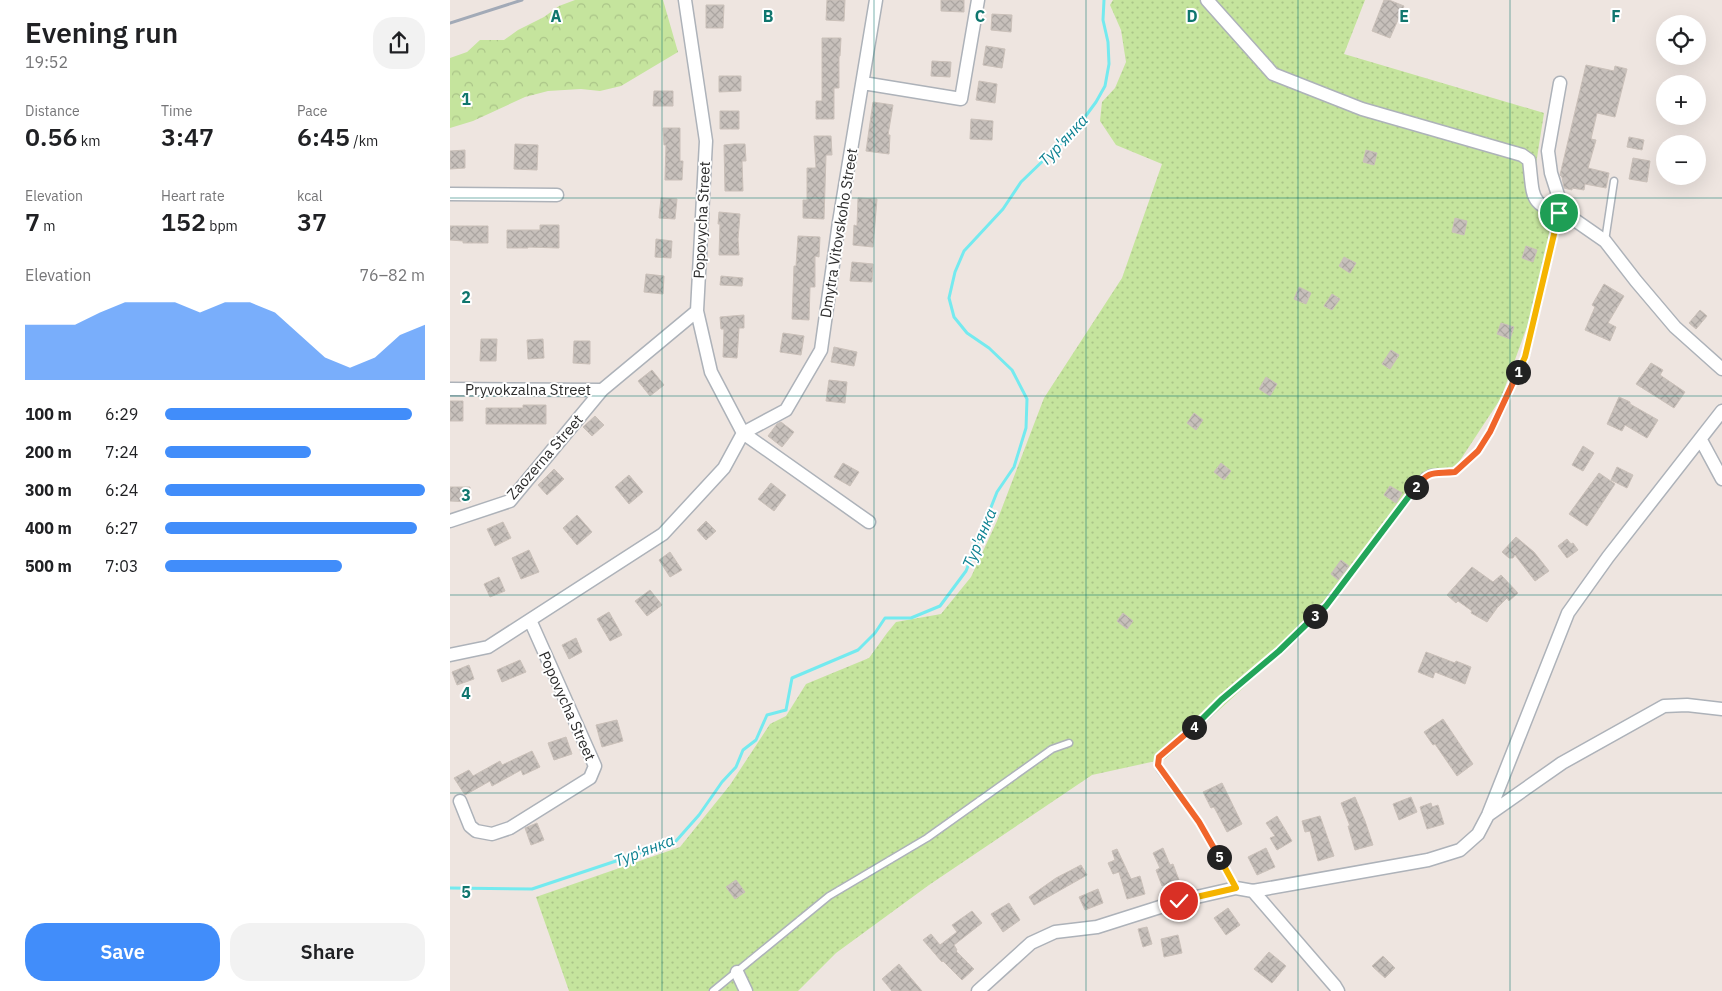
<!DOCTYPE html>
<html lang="en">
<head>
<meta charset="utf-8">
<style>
	body { margin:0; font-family:"IBM Plex Sans",sans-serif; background:#f2f2f2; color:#202124; height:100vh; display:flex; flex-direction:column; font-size:19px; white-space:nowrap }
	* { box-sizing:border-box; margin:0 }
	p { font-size:16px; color:#757577 }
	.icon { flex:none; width:28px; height:28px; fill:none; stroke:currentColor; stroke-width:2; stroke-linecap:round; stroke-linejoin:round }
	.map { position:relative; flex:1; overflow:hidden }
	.details { display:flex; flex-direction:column; background:#fff; width:450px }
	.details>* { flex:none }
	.buttons { position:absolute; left:1206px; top:15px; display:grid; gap:10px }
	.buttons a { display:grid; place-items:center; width:50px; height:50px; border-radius:50%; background:#fff; box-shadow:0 5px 20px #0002; font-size:25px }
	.pin { position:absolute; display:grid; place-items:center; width:42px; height:42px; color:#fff; margin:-21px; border:2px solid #fff; border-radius:50%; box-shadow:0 1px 5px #0007 }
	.km { position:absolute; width:25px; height:25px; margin:-12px; border-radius:50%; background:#222; color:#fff; font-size:14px; line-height:25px; text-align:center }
	.round { display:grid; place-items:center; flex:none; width:52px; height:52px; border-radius:20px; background:#f2f2f2 }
	.summary { display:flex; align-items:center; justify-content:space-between; height:85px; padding:0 25px }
	h1 { font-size:28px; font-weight:600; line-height:38px }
	.metrics { display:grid; grid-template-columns:repeat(3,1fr); gap:8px; height:85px; padding:5px 25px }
	.metrics div { display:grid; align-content:center }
	.metrics b { font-size:25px; font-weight:600 }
	.metrics small { font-size:14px; font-weight:400 }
	.metrics p { font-size:14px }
	.chart { height:140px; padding:10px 25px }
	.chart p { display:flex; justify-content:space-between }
	.chart svg { width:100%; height:90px; margin-top:5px; fill:#418dfa; opacity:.7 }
	.primary-button { display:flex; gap:10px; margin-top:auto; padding:10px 25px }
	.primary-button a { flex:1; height:58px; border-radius:20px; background:#418dfa; color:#fff; font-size:20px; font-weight:600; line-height:58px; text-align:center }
	.primary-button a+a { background:#f2f2f2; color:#202124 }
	ul { padding:0 25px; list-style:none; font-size:16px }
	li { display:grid; grid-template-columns:80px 60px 1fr; align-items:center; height:38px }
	li i { height:12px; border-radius:6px; background:#418dfa }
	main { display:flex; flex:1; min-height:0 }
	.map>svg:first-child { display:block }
	.forest { fill:url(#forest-crowns) }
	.garden { fill:url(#garden-dots) }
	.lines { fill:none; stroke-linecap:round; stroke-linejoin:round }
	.stream { stroke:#74eaef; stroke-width:3 }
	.building { fill:url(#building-cross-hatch); stroke:#cac0b9 }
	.service-casing { stroke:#adb2b9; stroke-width:9 }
	.minor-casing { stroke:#adb2b9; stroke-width:15 }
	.service { stroke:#fff; stroke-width:6 }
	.minor { stroke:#fff; stroke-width:12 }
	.rail { stroke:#a2aab7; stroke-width:3 }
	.split-1-casing { stroke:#fff; stroke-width:10 }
	.split-2-casing { stroke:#fff; stroke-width:10 }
	.split-3-casing { stroke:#fff; stroke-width:10 }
	.split-4-casing { stroke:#fff; stroke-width:10 }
	.split-5-casing { stroke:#fff; stroke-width:10 }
	.split-6-casing { stroke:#fff; stroke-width:10 }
	.split-1 { stroke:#f5b400; stroke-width:6 }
	.split-2 { stroke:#f0652b; stroke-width:6 }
	.split-3 { stroke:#22a559; stroke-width:6 }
	.split-4 { stroke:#22a559; stroke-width:6 }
	.split-5 { stroke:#f0652b; stroke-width:6 }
	.split-6 { stroke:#f5b400; stroke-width:6 }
	.grid { fill:none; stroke:#0f766e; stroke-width:1; stroke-opacity:0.55 }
	.labels { text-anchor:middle; stroke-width:4; stroke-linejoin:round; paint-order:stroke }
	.street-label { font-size:15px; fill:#2d2d2d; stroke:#fff }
	.water-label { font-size:16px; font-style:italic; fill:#0e8292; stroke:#fff }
	.grid-label { font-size:16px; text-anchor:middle; font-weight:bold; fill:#0f766e; stroke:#fff; stroke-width:4; stroke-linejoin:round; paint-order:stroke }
</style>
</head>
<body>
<main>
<section class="details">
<div class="summary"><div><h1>Evening run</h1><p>19:52</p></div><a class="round"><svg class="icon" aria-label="share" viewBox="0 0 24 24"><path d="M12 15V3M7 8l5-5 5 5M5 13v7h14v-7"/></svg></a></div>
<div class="metrics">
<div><p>Distance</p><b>0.56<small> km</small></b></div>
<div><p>Time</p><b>3:47</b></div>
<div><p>Pace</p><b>6:45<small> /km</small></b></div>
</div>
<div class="metrics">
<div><p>Elevation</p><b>7<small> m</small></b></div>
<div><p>Heart rate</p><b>152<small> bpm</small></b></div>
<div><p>kcal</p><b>37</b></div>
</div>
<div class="chart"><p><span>Elevation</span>76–82 m</p>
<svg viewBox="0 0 160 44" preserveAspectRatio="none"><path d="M0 44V17L10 17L20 17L30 11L40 6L50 6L60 6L70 11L80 6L90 6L100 11L110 22L120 33L130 38L140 33L150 22L160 17V44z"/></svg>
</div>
<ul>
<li><b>100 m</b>6:29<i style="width:95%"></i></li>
<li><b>200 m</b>7:24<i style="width:56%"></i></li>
<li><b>300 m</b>6:24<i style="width:100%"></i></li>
<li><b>400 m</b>6:27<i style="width:97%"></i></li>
<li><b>500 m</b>7:03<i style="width:68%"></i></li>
</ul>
<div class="primary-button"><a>Save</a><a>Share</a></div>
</section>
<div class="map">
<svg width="1272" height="991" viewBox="0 0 1272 991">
	<defs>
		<pattern id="forest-crowns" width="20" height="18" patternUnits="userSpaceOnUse" patternTransform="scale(1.25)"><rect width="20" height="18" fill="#c5e49d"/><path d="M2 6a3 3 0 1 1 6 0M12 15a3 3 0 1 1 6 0" fill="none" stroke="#aac488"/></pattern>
		<pattern id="garden-dots" width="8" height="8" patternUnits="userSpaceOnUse" patternTransform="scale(1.25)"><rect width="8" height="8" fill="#c5e49d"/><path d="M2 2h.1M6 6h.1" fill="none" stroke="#aac488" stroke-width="1.8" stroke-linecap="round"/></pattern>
		<pattern id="building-cross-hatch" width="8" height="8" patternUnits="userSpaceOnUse" patternTransform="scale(1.25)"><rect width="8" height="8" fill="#c7c0bb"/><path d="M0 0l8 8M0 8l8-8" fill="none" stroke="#aba5a1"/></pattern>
	</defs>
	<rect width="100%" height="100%" fill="#eee5e0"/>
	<path class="forest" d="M125 0H213L228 52 171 86 150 91 131 89 98 91 75 97 23 121 0 128V58L17 52 30 40H54L68 30 94 17 109 6Z"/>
	<path class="garden" d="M663 0H915L894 54 1094 113 1084 177 1092 201 1112 211 1089 294 1051 398 1007 465 977 477 883 603 853 634 715 759 642 775 479 885 386 953 348 991H119L86 897 230 847 280 785 320 724 336 716 356 684 419 658 437 633 446 622 491 614 521 577 547 521 594 398 672 278 712 164 666 145 650 121 652 102 665 88 676 62 671 30 660 5Z"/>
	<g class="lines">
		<path class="stream" d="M0 888 82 889 226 841 249 815 272 782 286 767 293 750 306 740 317 715 336 710 342 678 408 650 425 633 435 618H461L490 606 516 571 547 492 564 467 576 428 577 399 562 370 539 348 517 333 504 317 499 298 505 272 514 251 553 209 571 182 626 129 646 102 655 86 659 64 658 42 653 20 654 0"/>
	</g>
	<path class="building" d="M377 0H395L394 21 376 20Z
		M491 0H514V12L491 11Z
		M934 0H939L954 6 940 38 922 31Z
		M256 5H274L273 28H256Z
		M542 14 562 15 561 32 541 30Z
		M372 38H391L390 56H389V88H384V119H366V101H372Z
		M536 46 555 49 552 68 533 65Z
		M482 61 501 62 500 77 481 76Z
		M1136 65 1164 71 1165 66 1177 69 1165 117 1147 113 1141 139 1146 140 1138 168 1159 173 1156 188 1135 184 1134 190 1122 188V190L1114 188 1112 177 1110 175Z
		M269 76H291V91L269 92Z
		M529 81 547 84 545 103 526 100Z
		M204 91H223V106H203Z
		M423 102 443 105 438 135H440L439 154 416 151Z
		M270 111H289V129H270Z
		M521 119 543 121 542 140 520 139Z
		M213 128H230V161H233L232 180H215L216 145H214Z
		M364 136H381L382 155H376L374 219 353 218V200H357V168H366Z
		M1179 137 1194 140 1192 150 1177 147Z
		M65 144 88 145 87 170 64 169Z
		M284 144H295L296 161H292L293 191H275L274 145Z
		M15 150V168L0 169V151Z
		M916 150 927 153 924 165 913 162Z
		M1183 158 1200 161 1197 182 1179 179Z
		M211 198 227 199 225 219 209 218Z
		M408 198 427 199 423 247 403 245 404 225 407 226Z
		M269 212 290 214 288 239 289 255H269L270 224H268Z
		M1005 218 1017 221 1014 235 1002 232Z
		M90 225H109V248L78 247V248H57V230H90Z
		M0 226H38V243H13V241L0 240Z
		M348 236 370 237 369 257 365 256V287H360L359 320 342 319 344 266H346Z
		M206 239 222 241 221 258 205 257Z
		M1076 246 1087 250 1083 262 1072 258Z
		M894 257 906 263 900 273 889 266Z
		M402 262 423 264 422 282 400 281Z
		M196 274 214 276 213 294 194 292Z
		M271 276 293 278 292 286 270 285Z
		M1154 284 1174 296 1158 323 1166 327 1160 341 1135 330 1145 307 1142 305Z
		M849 287 861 293 856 304 844 299Z
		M882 294 890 299 882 310 874 306Z
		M1250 310 1257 316 1246 329 1239 323Z
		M294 315V328H289L287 358 273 357 274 329H271L270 317Z
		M1051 323 1064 327 1060 339 1047 334Z
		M333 333 354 336 351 355 330 352Z
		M31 339H47L46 361H30Z
		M93 339 94 358 78 359 77 340Z
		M124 341H140V364L123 363Z
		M384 347 407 352 404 366 381 362Z
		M941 350 949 355 940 369 932 364Z
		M1201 363 1213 370 1210 375 1235 392 1224 408 1186 384Z
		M202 370 214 385 200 396 188 381Z
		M816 377 827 384 820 396 809 389Z
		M379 380 397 382 395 403 376 401Z
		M1169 397 1180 402V404L1208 420 1197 438 1175 425 1172 431 1157 424Z
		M0 401H13V421H0Z
		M73 405H96V424H36V408H73Z
		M744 413 753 420 746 430 737 423Z
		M145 416 154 425 142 436 133 427Z
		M331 422 344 432 332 447 318 436 327 424Z
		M1133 446 1144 453 1133 471 1122 465Z
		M393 463 409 472 400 486 384 477Z
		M771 463 781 471 774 480 764 472Z
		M1167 467 1183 475 1177 488 1161 480Z
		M104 469 114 479 97 495 88 485Z
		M1149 473 1165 484 1137 526 1119 514Z
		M179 475 193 492 179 504 165 487Z
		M321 483 336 495 324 511 308 499Z
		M940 486 952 493 946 503 934 495Z
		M0 487H20V502L0 501Z
		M127 515 142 532 127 545 113 528Z
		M256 521 266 531 256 540 247 530Z
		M53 522 61 538 45 546 37 529Z
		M1066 537 1084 552 1099 571 1085 581 1065 555 1063 558H1059L1052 552Z
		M1117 539 1121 544 1123 543 1128 550 1117 558 1108 546Z
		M79 550 89 572 71 579 62 558Z
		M220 552 232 570 220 577 209 560Z
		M891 560 899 566 888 580 881 574Z
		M1022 567 1043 582 1051 575 1068 593 1059 601 1057 598 1047 608 1037 622 1021 613 1022 611 1008 601 1006 603 997 595Z
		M49 577 55 591 40 597 34 584Z
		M200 590 212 605 197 616 185 601Z
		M159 612 172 635 160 641 147 619Z
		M673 613 683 621 677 629 667 621Z
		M126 638 132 652 119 659 112 645Z
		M976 652 1005 663 1006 661 1021 667 1015 684 985 672 983 678 968 672Z
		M70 660 76 672 52 682 47 670Z
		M19 665 24 679 7 685 2 672Z
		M993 719 1023 764 1007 776 985 744 983 745 974 732Z
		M167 720 173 741 152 747 146 725Z
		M116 737 122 754 104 760 98 743Z
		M82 751 90 767 73 775 71 770 42 786 40 781 15 795 4 778 19 770 23 776 50 761 52 765Z
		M772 783 792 824 777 832 764 807 761 808 753 792Z
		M905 797 915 821 923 845 905 850 898 826H900L891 803Z
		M961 797 967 812 949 820 943 804Z
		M981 803 982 807 988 805 994 824 977 829 970 807Z
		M827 816 842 841 827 850 820 838 825 836 816 823Z
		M870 816 884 856 868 861 860 831 855 832 852 821Z
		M87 823 94 840 81 845 75 828Z
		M713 848 720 865 723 864 729 880 712 886 706 870 710 868 703 853Z
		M816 848 825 867 807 875 798 857Z
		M667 849 681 879 690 876 695 894 677 899 669 872 663 874 658 863 665 860 662 851Z
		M631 865 637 875 584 905 579 897 606 878Z
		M286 880 295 892 285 899 276 887Z
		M648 889 653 903 635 910 629 897Z
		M559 903 570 920 553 932 541 914Z
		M778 908 790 925 776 935 764 918Z
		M522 911 532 923 504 945 507 950 506 951 524 969 512 980 493 961 492 962 473 940 481 934 490 945 507 932 502 925Z
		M697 927 702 944 693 947 688 929Z
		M728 935 732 953 714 957 711 939Z
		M819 952 836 966 822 983 804 969Z
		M933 956 945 968 935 978 922 966Z
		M449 964 472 991H442L432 979Z"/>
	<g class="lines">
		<g class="service-casing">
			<path id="service" d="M1155 241 1164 181
				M786 888 749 822 710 769 708 765 709 757 758 714 771 700 829 651 876 605 974 477 981 473 1005 472 1028 451 1040 432 1075 357 1109 213
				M263 991 379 896 477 838 602 749 619 743"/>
		</g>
		<g class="minor-casing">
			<path id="minor" d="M235 0 256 141 247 311 261 372 293 433 419 522
				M757 0 823 74 912 109 1072 155 1079 160C1084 200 1078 204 1119 216
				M413 83 511 99 528 0
				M1110 83 1098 151 1101 173 1108 195 1119 216 1155 241 1186 281 1225 327 1272 369
				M0 194 107 195
				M0 389 152 390 247 311
				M293 433 336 410 371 350 389 222 426 0
				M1251 440 1272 479
				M0 521 60 501 152 390
				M0 655 38 647 213 534 274 468 293 433
				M10 801 20 826 26 831 42 834 60 828 140 778 145 766 80 620
				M1038 815 1112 763 1214 706 1237 705 1272 709
				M803 891 885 986 888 991
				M287 972 296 991
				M528 991 581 943 605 932 647 927 729 901 786 888 803 891 978 860 1010 850 1028 834 1038 815 1118 613 1158 557 1272 411"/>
		</g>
		<use href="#service" class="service"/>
		<use href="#minor" class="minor"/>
		<path class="rail" d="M0 23 72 0"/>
	</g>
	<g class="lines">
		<g class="split-1-casing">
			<path id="split-1" d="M1068 372 1075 357 1109 213"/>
		</g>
		<g class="split-2-casing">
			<path id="split-2" d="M966 487C980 469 984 474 1005 472L1028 451 1040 432 1068 372"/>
		</g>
		<g class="split-3-casing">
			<path id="split-3" d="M865 616 876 606 966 487"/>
		</g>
		<g class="split-4-casing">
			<path id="split-4" d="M744 727 771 700 829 651 865 616"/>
		</g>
		<g class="split-5-casing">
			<path id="split-5" d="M744 727 709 757 708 765 749 822 769 857"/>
		</g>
		<g class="split-6-casing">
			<path id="split-6" d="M729 901 786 888 769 857"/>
		</g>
		<use href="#split-1" class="split-1"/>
		<use href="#split-2" class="split-2"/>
		<use href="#split-3" class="split-3"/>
		<use href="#split-4" class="split-4"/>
		<use href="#split-5" class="split-5"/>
		<use href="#split-6" class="split-6"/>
	</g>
	<path class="grid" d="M212 0V991M424 0V991M636 0V991M848 0V991M1060 0V991M0 198H1272M0 396H1272M0 595H1272M0 793H1272"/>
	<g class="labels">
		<g class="street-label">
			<text transform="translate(252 220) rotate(-87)" y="5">Popovycha Street</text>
			<text transform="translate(389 233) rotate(-81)" y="5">Dmytra Vitovskoho Street</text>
			<text x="78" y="395">Pryvokzalna Street</text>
			<text transform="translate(95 457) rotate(-49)" y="5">Zaozerna Street</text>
			<text transform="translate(117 706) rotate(66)" y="5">Popovycha Street</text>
		</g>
		<g class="water-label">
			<text transform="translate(613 140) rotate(-47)" y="6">Тур'янка</text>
			<text transform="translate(529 538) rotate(-67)" y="6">Тур'янка</text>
			<text transform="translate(194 850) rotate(-21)" y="6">Тур'янка</text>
		</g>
	</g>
	<g class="grid-label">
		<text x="106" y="22">A</text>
		<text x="318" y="22">B</text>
		<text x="530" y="22">C</text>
		<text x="742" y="22">D</text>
		<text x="954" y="22">E</text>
		<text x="1166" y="22">F</text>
		<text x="16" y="105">1</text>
		<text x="16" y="303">2</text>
		<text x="16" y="501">3</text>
		<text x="16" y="699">4</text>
		<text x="16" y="898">5</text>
	</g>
</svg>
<div class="buttons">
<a><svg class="icon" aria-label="locate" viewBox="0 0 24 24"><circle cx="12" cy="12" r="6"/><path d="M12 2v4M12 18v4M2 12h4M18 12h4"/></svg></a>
<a>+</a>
<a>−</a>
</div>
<div class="pin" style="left:1109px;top:213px;background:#1e9e55"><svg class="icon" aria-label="arrive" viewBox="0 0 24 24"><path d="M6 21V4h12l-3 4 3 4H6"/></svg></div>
<div class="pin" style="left:729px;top:901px;background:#d93025"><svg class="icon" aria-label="check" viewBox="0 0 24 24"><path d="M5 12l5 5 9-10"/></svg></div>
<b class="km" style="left:1068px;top:372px">1</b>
<b class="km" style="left:966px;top:487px">2</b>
<b class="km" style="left:865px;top:616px">3</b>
<b class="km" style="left:744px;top:727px">4</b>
<b class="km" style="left:769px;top:857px">5</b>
</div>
</main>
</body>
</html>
